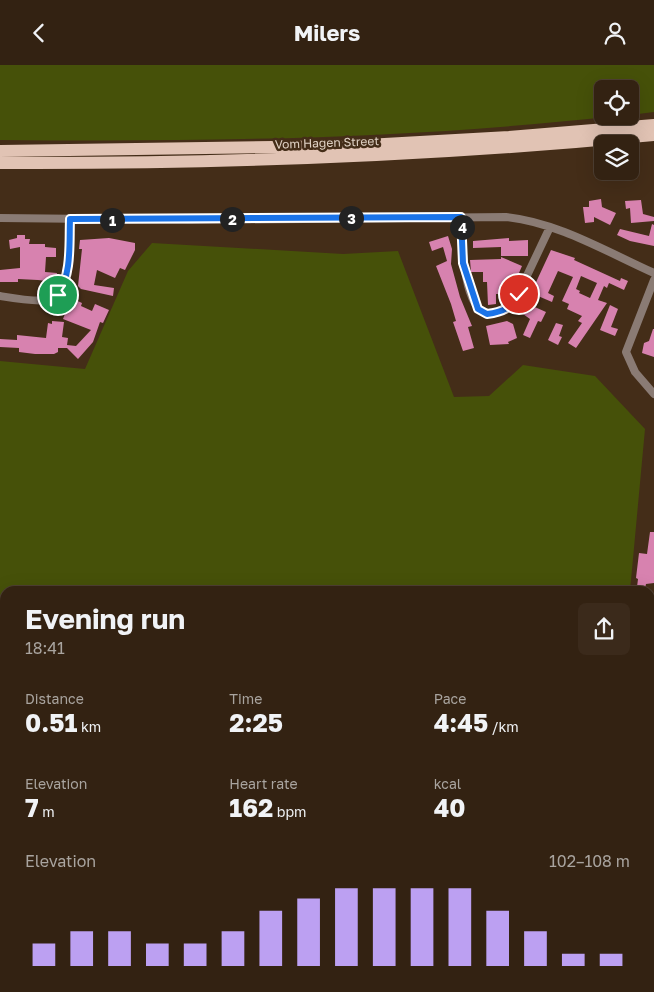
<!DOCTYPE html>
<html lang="en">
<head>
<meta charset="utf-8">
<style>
	body { margin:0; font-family:"Golos Text",sans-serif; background:#3b2a1b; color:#f1f3f6; height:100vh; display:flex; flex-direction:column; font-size:19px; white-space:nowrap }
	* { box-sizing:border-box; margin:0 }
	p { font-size:16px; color:#a9a49f }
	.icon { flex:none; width:28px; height:28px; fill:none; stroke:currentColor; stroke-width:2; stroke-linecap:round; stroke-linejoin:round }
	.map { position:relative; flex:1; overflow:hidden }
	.sheet { position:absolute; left:0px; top:521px; width:655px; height:406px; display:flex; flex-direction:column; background:#332212; border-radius:15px 15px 0 0; box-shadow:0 5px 20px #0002,0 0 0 1px #4e3f32 }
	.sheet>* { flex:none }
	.tools { position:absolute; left:594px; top:15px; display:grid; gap:10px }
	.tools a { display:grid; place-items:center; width:45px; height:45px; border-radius:8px; background:#332212; box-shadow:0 5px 20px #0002,0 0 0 1px #4e3f32; font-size:25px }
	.pin { position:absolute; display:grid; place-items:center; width:42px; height:42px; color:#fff; margin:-21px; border:2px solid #fff; border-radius:50%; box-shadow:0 1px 5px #0007 }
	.km { position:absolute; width:25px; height:25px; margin:-12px; border-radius:50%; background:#222; color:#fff; font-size:14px; line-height:25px; text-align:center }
	.round { display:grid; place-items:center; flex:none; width:52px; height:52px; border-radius:8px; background:#3b2a1b }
	.summary { display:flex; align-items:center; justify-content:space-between; height:85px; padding:0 25px }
	h1 { font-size:28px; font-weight:700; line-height:38px }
	.metrics { display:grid; grid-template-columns:repeat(3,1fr); gap:8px; height:85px; padding:5px 25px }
	.metrics div { display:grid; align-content:center }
	.metrics b { font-size:25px; font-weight:700 }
	.metrics small { font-size:14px; font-weight:400 }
	.metrics p { font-size:14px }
	.chart { height:140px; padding:10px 25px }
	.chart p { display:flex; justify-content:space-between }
	.chart svg { width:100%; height:90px; margin-top:5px; stroke:#bca0f2; stroke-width:6 }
	header { display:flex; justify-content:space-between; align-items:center; height:65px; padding:0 25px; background:#332212; font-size:22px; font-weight:700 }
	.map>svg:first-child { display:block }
	.green { fill:#465109 }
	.building { fill:#d782af; fill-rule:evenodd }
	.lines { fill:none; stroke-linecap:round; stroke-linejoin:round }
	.street { stroke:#8a7b74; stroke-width:8 }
	.primary { stroke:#e1c3b4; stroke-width:12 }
	.route-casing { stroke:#fff; stroke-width:10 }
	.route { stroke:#1a73e8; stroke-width:6 }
	.labels { text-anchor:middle; stroke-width:5; stroke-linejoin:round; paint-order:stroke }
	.street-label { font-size:12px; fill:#e0d2c5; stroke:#442d18 }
</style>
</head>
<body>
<header><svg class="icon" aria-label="back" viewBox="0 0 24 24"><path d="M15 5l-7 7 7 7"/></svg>Milers<svg class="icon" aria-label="person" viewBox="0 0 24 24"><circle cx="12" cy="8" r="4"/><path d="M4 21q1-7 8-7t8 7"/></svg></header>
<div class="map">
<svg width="654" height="927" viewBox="0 0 654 927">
	<rect width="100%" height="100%" fill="#442d18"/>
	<path class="green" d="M0 0H654V47L630 50V24H602V51H615C411 74 205 77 0 75Z
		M152 178 343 189 398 186 454 332 489 331 523 300 595 311 645 364 630 526H5V922L369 923 368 927H0V296L85 304 128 206Z"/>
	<path class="building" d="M601 134 602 142 616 148 610 160 594 152V157L585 158 583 142H589V136Z
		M641 135 643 149 654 152V156L631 158 630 143 626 144 625 136Z
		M652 159 654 160V181L630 176 617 170 620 164 649 171Z
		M17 170H25V174H30L29 179H45V182L56 183V192H46L45 207 57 208 56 219H46V216L38 215 18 214V217H0V205L20 203V182L10 184 9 175 17 173Z
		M448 171 452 184 451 199 460 232 472 261 468 262 474 283 463 286 453 257 456 256 451 239 436 201 447 196 443 182 432 186 429 177Z
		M109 173 135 178V185L125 205 120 203 115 213 97 205 94 220 114 223 113 231 81 224 78 221 82 184H79L80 175Z
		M509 173V176L528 175V191H501V182L473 183V176Z
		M551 185 575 193 574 195 620 216 621 213 628 216 624 225 609 218 607 223 604 221 598 235 607 238 576 283 568 278 582 258 578 256 582 251 567 244 569 239 562 236 573 212 558 206 548 228 554 231 552 237 531 228ZM581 211 597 218 590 233 579 228 580 226 576 224Z
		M501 192 522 201 516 215 515 222H511V229H496V239L488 240 487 217H483V207H471L470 195 501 194Z
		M67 231 82 238 81 241 92 246 95 239 109 245 103 258 100 257 93 277 78 294 67 283H58V287L54 289H35L19 287V283L0 282V274L17 275V270L46 273 48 258 52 259V256L64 257 62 272 68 273 67 280 76 281 91 265 63 254 68 241 64 239Z
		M528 239 546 247 541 257 538 256 530 273 523 270 530 254 523 249Z
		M610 240 618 244 611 262 618 264 615 271 600 265Z
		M507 256 513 259 517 273 508 277 509 279 490 280 486 261Z
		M556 258 563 260 559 271 562 272 558 280 548 275Z
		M653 264H654V292L642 288 644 278 649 276Z
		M650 467H654V518L646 519 645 523 637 522 638 514 636 513 639 488 647 489Z"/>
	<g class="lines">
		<path class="street" d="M461 152C462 173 462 242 487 249L505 245 514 238 550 162
			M0 153 190 155 506 152C557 157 607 187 654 208
			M654 215 626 287 635 307 654 329
			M0 231C12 233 45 239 55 233 72 223 69 172 70 154
			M650 545 654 542
			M650 646 654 637
			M650 896H654
			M452 927 454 922"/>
		<path class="primary" d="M0 86 349 81 509 72 654 60
			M0 98C218 99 437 91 654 70"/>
	</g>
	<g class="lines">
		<g class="route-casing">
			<path id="route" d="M58 230C72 208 69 179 70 154L461 152 463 198 478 244 487 249C503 247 511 243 519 229"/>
		</g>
		<use href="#route" class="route"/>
	</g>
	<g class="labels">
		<g class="street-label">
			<text transform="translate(327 78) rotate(-2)" y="4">Vom Hagen Street</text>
		</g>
	</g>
</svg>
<div class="tools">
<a><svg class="icon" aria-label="locate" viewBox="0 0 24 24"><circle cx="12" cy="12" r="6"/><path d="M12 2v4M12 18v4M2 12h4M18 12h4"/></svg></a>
<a><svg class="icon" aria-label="layers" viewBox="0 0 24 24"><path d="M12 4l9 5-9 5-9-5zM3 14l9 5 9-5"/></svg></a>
</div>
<div class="pin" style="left:58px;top:230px;background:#1e9e55"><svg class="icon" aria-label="arrive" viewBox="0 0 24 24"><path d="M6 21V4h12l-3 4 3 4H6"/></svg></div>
<div class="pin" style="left:519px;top:229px;background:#d93025"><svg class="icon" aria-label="check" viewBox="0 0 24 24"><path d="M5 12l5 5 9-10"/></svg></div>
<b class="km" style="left:112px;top:155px">1</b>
<b class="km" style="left:232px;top:154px">2</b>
<b class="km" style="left:351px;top:153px">3</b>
<b class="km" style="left:462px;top:162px">4</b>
<section class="sheet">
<div class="summary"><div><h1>Evening run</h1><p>18:41</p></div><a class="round"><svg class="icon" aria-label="share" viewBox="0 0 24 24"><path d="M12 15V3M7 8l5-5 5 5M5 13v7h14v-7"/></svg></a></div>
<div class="metrics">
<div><p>Distance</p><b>0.51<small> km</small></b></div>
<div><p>Time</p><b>2:25</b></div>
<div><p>Pace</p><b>4:45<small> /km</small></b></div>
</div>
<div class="metrics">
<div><p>Elevation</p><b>7<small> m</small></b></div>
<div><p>Heart rate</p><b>162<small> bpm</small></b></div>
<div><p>kcal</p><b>40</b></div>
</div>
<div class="chart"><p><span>Elevation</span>102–108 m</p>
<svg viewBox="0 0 160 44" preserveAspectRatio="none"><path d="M5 44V33M15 44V27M25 44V27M35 44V33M45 44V33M55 44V27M65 44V17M75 44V11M85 44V6M95 44V6M105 44V6M115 44V6M125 44V17M135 44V27M145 44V38M155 44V38"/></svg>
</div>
</section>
</div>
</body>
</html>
